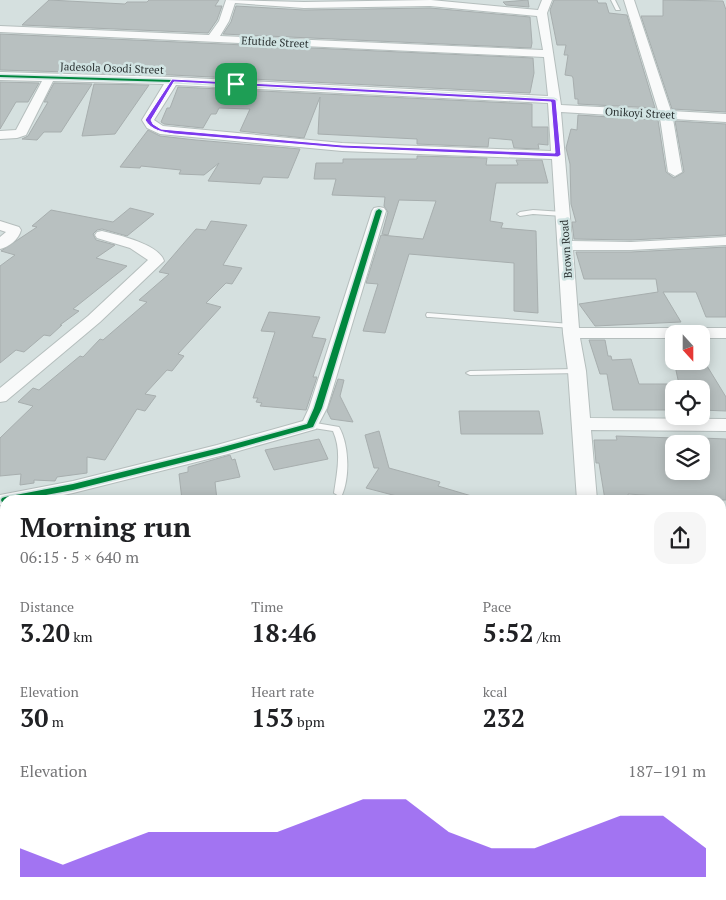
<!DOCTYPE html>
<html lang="en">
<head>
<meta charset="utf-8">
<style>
	body { margin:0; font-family:"PT Serif",serif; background:#f6f6f6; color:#202124; height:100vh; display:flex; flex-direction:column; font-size:19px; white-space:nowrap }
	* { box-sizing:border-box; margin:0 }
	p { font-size:16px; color:#757577 }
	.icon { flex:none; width:28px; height:28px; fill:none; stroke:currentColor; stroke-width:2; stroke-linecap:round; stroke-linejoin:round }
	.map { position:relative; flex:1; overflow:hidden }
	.drawer { position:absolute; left:0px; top:495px; width:726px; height:405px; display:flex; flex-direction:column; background:#fff; border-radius:15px 15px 0 0; box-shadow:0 2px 12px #0003 }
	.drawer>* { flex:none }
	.needle { width:32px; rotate:159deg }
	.buttons { position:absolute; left:665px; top:325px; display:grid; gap:10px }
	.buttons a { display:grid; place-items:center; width:45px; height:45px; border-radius:10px; background:#fff; box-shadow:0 2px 12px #0003; font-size:25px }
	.pin { position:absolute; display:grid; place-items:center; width:42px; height:42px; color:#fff; margin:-21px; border-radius:10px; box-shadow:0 2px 8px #0006 }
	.round { display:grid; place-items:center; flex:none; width:52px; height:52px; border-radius:15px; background:#f6f6f6 }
	.headline { display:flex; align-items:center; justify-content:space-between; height:85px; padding:0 20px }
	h1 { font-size:28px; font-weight:600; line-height:38px }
	.stats { display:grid; grid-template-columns:repeat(3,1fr); gap:8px; height:85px; padding:5px 20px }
	.stats div { display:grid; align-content:center }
	.stats b { font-size:25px; font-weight:600 }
	.stats small { font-size:14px; font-weight:400 }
	.stats p { font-size:14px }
	.chart { height:140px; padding:10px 20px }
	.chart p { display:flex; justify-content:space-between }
	.chart svg { width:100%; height:90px; margin-top:5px; fill:#7c3aed; opacity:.7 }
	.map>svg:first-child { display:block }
	.building { fill:#b8c0c0; stroke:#a7aeae }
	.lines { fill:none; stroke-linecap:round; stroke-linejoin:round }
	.service-casing { stroke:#b5bebd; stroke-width:2 }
	.minor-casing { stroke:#b5bebd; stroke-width:2 }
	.service { fill:#f9fafa; fill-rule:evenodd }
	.minor { fill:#f9fafa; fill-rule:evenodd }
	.cycleway-casing { stroke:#d1e4e3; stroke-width:3 }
	.cycleway { fill:#00873e; fill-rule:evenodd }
	.route { fill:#7c3aed; stroke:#fff; fill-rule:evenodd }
	.labels { text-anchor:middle; stroke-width:5; stroke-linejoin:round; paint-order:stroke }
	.far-street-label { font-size:11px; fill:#2b3232; stroke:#d1e4e3 }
</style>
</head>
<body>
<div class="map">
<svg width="726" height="900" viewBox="0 0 726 900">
	<rect width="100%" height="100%" fill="#d5e0df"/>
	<path class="building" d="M49 0 125 4 127 2H147L149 0H219L215 6H222L217 20 208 33 22 25Z
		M528 0 529 7 506 5 503 2Z
		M554 0H597L598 3H606L609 13 627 15 655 108 578 104V99H575L573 78 572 76 565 75 568 55H564L566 45H557L550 10Z
		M663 0 723 1 726 10V112L672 109 641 16H663Z
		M236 6 304 10 430 8 530 17 532 43 531 48 223 34 231 22Z
		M0 34 533 58 534 73 530 93 172 75 0 70Z
		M0 82 39 83 28 102H16L0 129Z
		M54 83 92 84 61 132H44L37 140 22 139 28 136 48 102H44Z
		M94 84 149 85 115 134 82 136Z
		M178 87 532 104V127H548V145L538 144 539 149 514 148 512 140 489 138 488 147 417 144V139L318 134 320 97 304 138 240 131 250 109 219 108 216 114H211L203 128 164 124 161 122 167 108H170Z
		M578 115 658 120 666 172 674 178 684 172 675 121 726 124V235L631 240 574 239 572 222H576L571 204 570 164 566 148 571 129 577 130Z
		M148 130 160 136 196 140 300 149 288 178 263 177 260 184 208 181 219 163 204 175 179 174 181 170 141 166 140 168 120 167Z
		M417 156 487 158 486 165H518L516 160H542L548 183H496L490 221 503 223 501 228 536 231 538 313 514 311V263L409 254 385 333 363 331 378 284 366 283 381 235 423 239 436 201 399 200 388 235 382 234 388 212 384 206 385 197 332 195 336 179H314L316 163H343V159H417Z
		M130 208 154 214 127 236 102 229 97 230 93 234 96 240 115 245 96 258 127 266 73 309 79 311 60 325H62L50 336 44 335 24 352 16 350 0 363V266L15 255 1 251 37 227 32 226 51 210 113 222Z
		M211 221 247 225 223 265 242 268 232 284 226 283 206 303 221 307 178 354 184 356 172 371 167 370 145 394 156 396 145 411 137 409 105 460 87 457V473L57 477 55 481 34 480V483L20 485 21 474 0 476V438L33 406 18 402 33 388 39 390 80 356 83 357 100 339 103 340 147 302 139 300 169 274 159 272 196 229 206 230Z
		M726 247V317H706L696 292H663L681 322 595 326 579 304 658 292 656 279H584L576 252H631Z
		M269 312 320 317 312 337 326 339 313 377H317L306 410 260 406 262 403 256 402 258 398H253L275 332 261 331Z
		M589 340H605L608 356H611L612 360 631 359 639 384H674V410H613L607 374H600Z
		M674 361H704L726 397V411L701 410V389H680Z
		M338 379 344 380 340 396 353 422 331 419 327 411Z
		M459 411H539L543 434H461Z
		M379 431 389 468 440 482 438 486 475 497 474 500H412L366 488 379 468H374L365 435Z
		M616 436 674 438V471H701V438L726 439V500H659L658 496 628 494 629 500H605L599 463H596L594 440H617Z
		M319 439 328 459 274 470 265 450Z
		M230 455 232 460 235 459 240 477 215 482 217 500H182L179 474 188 472V467Z"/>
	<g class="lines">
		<g class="service-casing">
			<path id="service" d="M611 0H615L620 10H616Z
				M533 210 563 212 566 214 563 216 533 214 520 216 517 214 520 212Z
				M427 313 571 324 575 326 571 328 430 317H427L426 315Z
				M577 369H580L581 371 580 373 470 375 466 373 470 371Z
				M310 422 339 427C349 444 350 477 342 495L339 496 334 493C337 472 342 451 333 431L307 427 306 425Z"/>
		</g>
		<g class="minor-casing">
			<path id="minor" d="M226 0 304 2 431 0 538 10 542 0H552L547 13 561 105 658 110 624 0H634L671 111 726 114V122L673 119 682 172 675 176 668 172 660 118 561 112 572 241 631 242 726 237V245L631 250H573L579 328H726V338H701V334H674V338H580L586 371 590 418 726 419V431L591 430 597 500H577L568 371 563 333 552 159 342 151 160 134 147 128 142 120 164 84 53 81 26 135 17 138 0 139V131L16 130 42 81 0 80V72L172 77 548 96 544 57 0 32V26L209 35 219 21ZM235 3 304 8 430 6 537 16 543 50 220 36 229 21ZM176 85 548 103 551 151 342 143 163 126 154 120Z
				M379 207 384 208 386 211 327 408 316 429 228 454 73 493 39 500H5V507L0 505V495L73 481 217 445 303 421 309 408 372 211 374 208Z
				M0 221 19 227 21 230C19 239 9 247 0 249V237L6 232 0 230Z
				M102 231C118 235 159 244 164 261L100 322 6 401 0 402V388L88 316 148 260 130 248 97 238 95 235 97 232Z
				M721 539H726V553H721Z
				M721 687H726V705H721Z
				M97 895H125L126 900H98Z
				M429 895H457V900H429Z"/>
		</g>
		<use href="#service" class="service"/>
		<use href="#minor" class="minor"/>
		<g class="cycleway-casing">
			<path id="cycleway" d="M0 75 172 80 554 99 556 100 554 101 172 82 0 77Z
				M379 209 382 211 322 408 313 427 224 452 73 490 19 500H5V503L2 502 1 500 2 498 5 497 73 484 219 448 307 424 314 408 376 211Z"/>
		</g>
		<use href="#cycleway" class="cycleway"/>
	</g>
	<path class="route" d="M172 79 554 99 556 100 561 155 558 157 342 148 174 134C162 132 152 131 145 120ZM174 82 551 102 555 153 342 145 161 129 153 124 151 120Z"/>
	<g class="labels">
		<g class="far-street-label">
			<text transform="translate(275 42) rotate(3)" y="4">Efutide Street</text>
			<text transform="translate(112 68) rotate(2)" y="4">Jadesola Osodi Street</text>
			<text transform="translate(640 113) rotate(3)" y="4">Onikoyi Street</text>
			<text transform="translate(566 249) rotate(-94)" y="4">Brown Road</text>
		</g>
	</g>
</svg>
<div class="buttons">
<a><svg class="needle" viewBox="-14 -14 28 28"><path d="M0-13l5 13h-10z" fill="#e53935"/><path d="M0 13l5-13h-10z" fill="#757577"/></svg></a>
<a><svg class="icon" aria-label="locate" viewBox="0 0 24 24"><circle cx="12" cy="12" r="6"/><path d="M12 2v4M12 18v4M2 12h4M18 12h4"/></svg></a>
<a><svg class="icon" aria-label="layers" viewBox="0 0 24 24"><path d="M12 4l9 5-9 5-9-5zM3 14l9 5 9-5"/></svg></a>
</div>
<div class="pin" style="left:236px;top:84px;background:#1e9e55"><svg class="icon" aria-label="arrive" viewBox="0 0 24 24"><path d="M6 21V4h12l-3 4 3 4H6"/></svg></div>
<section class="drawer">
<div class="headline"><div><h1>Morning run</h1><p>06:15 · 5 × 640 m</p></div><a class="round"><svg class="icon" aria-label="share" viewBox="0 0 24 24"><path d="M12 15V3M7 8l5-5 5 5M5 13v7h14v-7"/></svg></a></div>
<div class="stats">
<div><p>Distance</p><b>3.20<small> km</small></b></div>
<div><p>Time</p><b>18:46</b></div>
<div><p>Pace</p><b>5:52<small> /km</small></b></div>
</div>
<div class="stats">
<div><p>Elevation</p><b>30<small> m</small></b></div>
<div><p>Heart rate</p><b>153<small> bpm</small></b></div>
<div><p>kcal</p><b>232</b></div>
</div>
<div class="chart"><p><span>Elevation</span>187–191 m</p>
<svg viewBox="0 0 160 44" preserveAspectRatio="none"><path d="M0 44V30L10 38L20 30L30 22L40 22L50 22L60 22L70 14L80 6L90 6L100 22L110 30L120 30L130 22L140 14L150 14L160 30V44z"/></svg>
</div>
</section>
</div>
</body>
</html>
